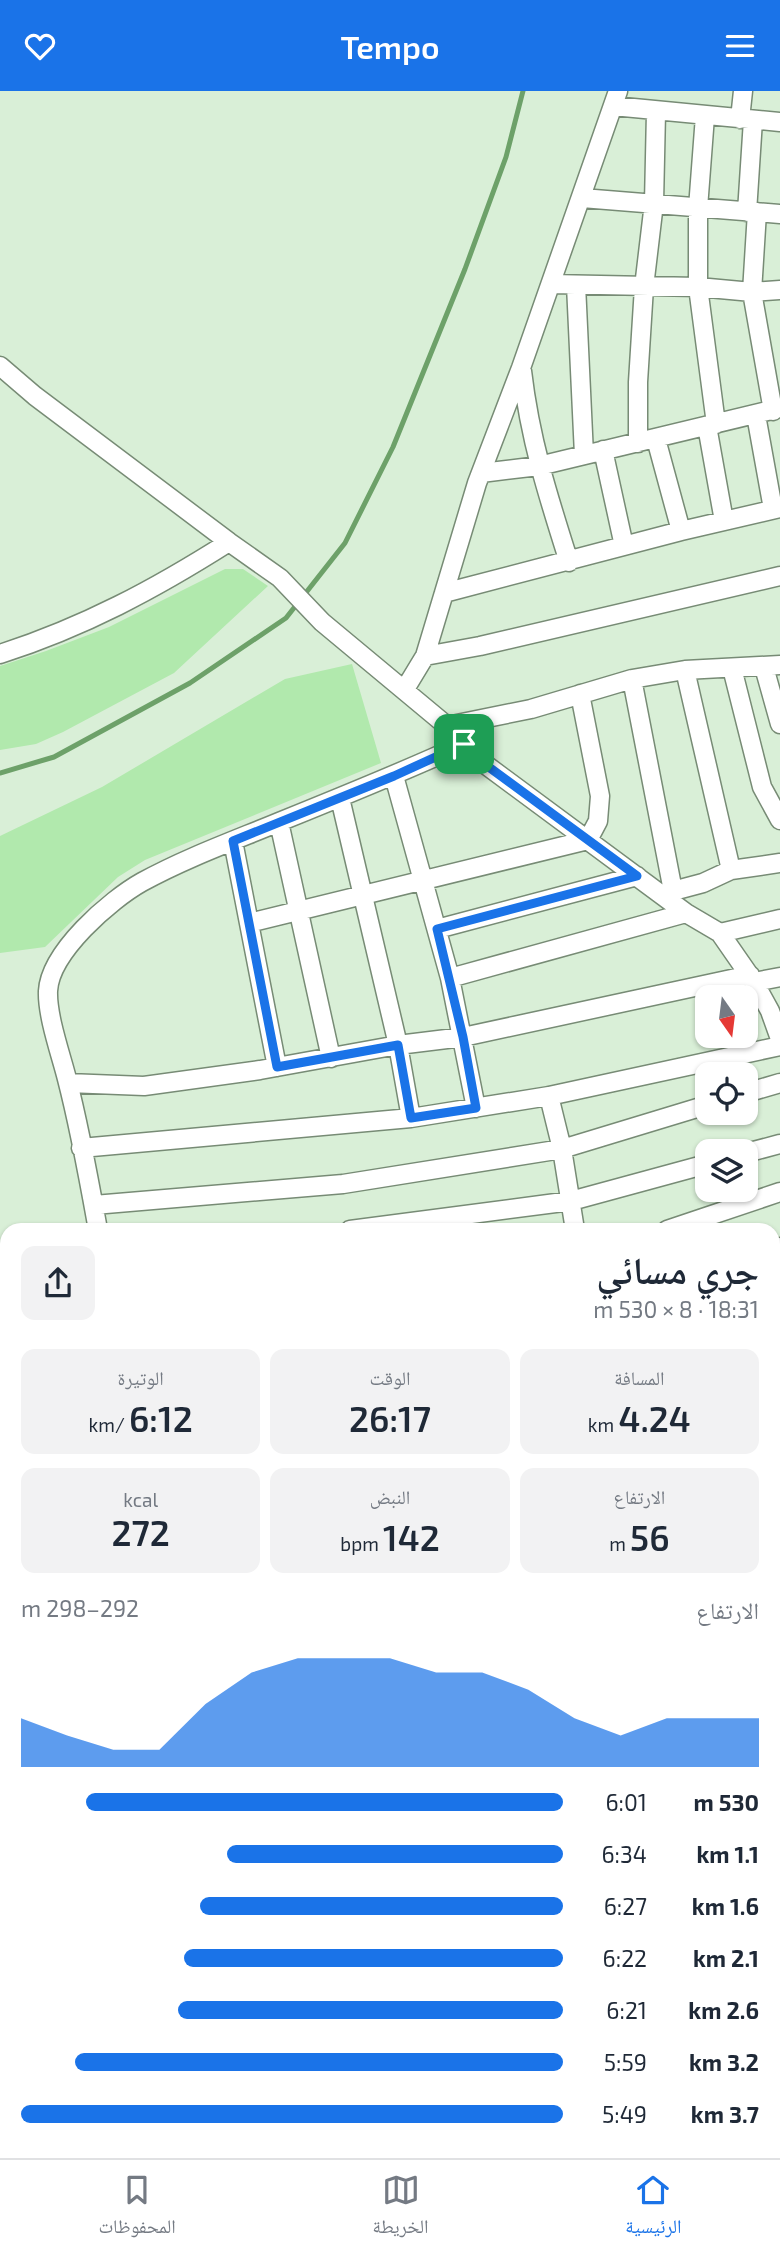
<!DOCTYPE html>
<html lang="ar">
<head>
<meta charset="utf-8">
<style>
	body { margin:0; font-family:"Exo 2","Noto Naskh Arabic",sans-serif; background:#f2f2f3; color:#1f2937; direction:rtl; height:100vh; display:flex; flex-direction:column; font-size:26px; white-space:nowrap }
	* { box-sizing:border-box; margin:0 }
	p { font-size:23px; color:#747a83 }
	.icon { flex:none; width:38px; height:38px; fill:none; stroke:currentColor; stroke-width:2; stroke-linecap:round; stroke-linejoin:round }
	.map { position:relative; flex:1; overflow:hidden; direction:ltr }
	.sheet { position:absolute; left:0px; top:1132px; width:780px; height:936px; display:flex; flex-direction:column; background:#fff; border-radius:21px 21px 0 0; box-shadow:0 2px 5px #0004; direction:rtl }
	.sheet>* { flex:none }
	.needle { width:46px; rotate:166deg }
	.tools { position:absolute; left:695px; top:894px; display:grid; gap:14px }
	.tools a { display:grid; place-items:center; width:63px; height:63px; border-radius:14px; background:#fff; box-shadow:0 2px 5px #0004; font-size:35px }
	.pin { position:absolute; display:grid; place-items:center; width:60px; height:60px; color:#fff; margin:-30px; border-radius:14px; box-shadow:0 4px 10px #0006 }
	.round { display:grid; place-items:center; flex:none; width:74px; height:74px; border-radius:14px; background:#f2f2f3 }
	.head { display:flex; align-items:center; justify-content:space-between; height:119px; padding:0 21px }
	h1 { font-size:38px; font-weight:600; line-height:52px }
	.figures { display:grid; grid-template-columns:repeat(3,1fr); gap:10px; height:119px; padding:7px 21px }
	.figures div { display:grid; align-content:center; border-radius:14px; background:#f2f2f3; text-align:center }
	.figures b { font-size:35px; font-weight:600 }
	.figures small { font-size:19px; font-weight:400 }
	.figures p { font-size:19px }
	.chart { height:196px; padding:14px 21px }
	.chart p { display:flex; justify-content:space-between }
	.chart svg { width:100%; height:126px; margin-top:7px; fill:#1a73e8; opacity:.7 }
	ul { padding:0 21px; list-style:none; font-size:23px }
	li { display:grid; grid-template-columns:112px 84px 1fr; align-items:center; height:52px }
	li i { height:18px; border-radius:9px; background:#1a73e8 }
	header { display:flex; justify-content:space-between; align-items:center; height:91px; padding:0 21px; background:#1a73e8; color:#fff; font-size:32px; font-weight:600 }
	.menu { display:flex; justify-content:space-around; align-items:center; height:98px; border-top:2px solid #e0e1e3; background:#fff; font-size:19px; color:#747a83 }
	.menu a { display:grid; justify-items:center; gap:4px }
	.menu .selected { color:#1a73e8 }
	.map>svg:first-child { display:block }
	.green { fill:#b1e9ad }
	.lines { fill:none; stroke-linecap:round; stroke-linejoin:round }
	.stream { stroke:#6da169; stroke-width:5 }
	.street-casing { stroke:#778b75; stroke-width:21 }
	.secondary-casing { stroke:#778b75; stroke-width:30 }
	.street { stroke:#fff; stroke-width:18 }
	.secondary { stroke:#d1e0d0; stroke-width:26 }
	.route-casing { stroke:#fff; stroke-width:14 }
	.route { stroke:#1a73e8; stroke-width:9 }
</style>
</head>
<body>
<header><svg class="icon" aria-label="menu" viewBox="0 0 24 24"><path d="M4 6h16M4 12h16M4 18h16"/></svg>Tempo<svg class="icon" aria-label="heart" viewBox="0 0 24 24"><path d="M12 20l-8-8c-3-5 5-10 8-4 3-6 11-1 8 4z"/></svg></header>
<div class="map">
<svg width="780" height="2067" viewBox="0 0 780 2067">
	<rect width="100%" height="100%" fill="#d9efd7"/>
	<path class="green" d="M225 478H243L268 495 174 582 63 641 36 653 0 659V575L46 560 109 536Z
		M352 573 381 672 145 769 118 786 45 856 0 862V745L102 696 285 588Z"/>
	<g class="lines">
		<path class="stream" d="M0 682 54 666 190 592 286 527 345 452 393 356 465 178 506 66 523 0
			M0 1816 7 1818
			M493 2062V2067"/>
		<g class="street-casing">
			<path id="street" d="M613 15 780 31
				M705 25 698 117V196L716 333
				M740 28 743 0
				M582 107 780 123
				M747 121 753 29
				M757 121 752 201 773 320
				M551 193 698 196 752 201 780 199
				M576 194 584 364
				M0 275 35 305 229 451 280 487 322 531 447 635 482 671 686 822 720 842 754 891 770 920 780 948
				M522 280C530 349 548 405 569 471
				M756 324 773 418
				M707 335 724 430
				M656 348 681 440
				M638 352V291L644 196 654 112 656 21
				M603 359 624 455
				M481 382 539 375 780 317
				M444 502 681 440 780 417
				M0 563C84 536 155 498 229 451
				M425 565 480 555 780 485
				M764 576 780 633
				M732 577 762 696 780 729
				M685 579 780 574
				M632 588 673 800
				M405 598 425 565 477 392 521 277 618 0
				M447 635 531 618 632 588 685 579 731 779 703 792 673 800 670 810
				M394 685 450 887 476 1017
				M340 707 398 954 411 1027
				M279 731 331 967
				M233 750 277 976
				M731 779 780 772
				M249 832 588 749 598 730 600 705 580 603
				M437 838 637 785
				M720 842 780 828
				M450 887 686 822
				M754 891 780 886
				M68 992 144 995 260 979 398 954 463 946 750 884
				M746 1002 780 992
				M549 1005 562 1058 575 1139
				M81 1057 411 1027 549 1005 780 955
				M746 1062 780 1053
				M94 1114 343 1093 562 1058 707 1014
				M98 1139C89 1089 80 1038 67 988 61 964 47 925 48 900 50 861 110 809 142 791 186 767 233 750 279 731 341 706 403 681 464 653
				M350 1139 571 1110 707 1073
				M667 1139 780 1101
				M774 1158 780 1156
				M0 1207 7 1237
				M774 1213 780 1211
				M0 1289 7 1288
				M774 1294 780 1293
				M774 1345 780 1344
				M774 1397 780 1427
				M774 1463 780 1461
				M774 1523 780 1522
				M774 1561H780
				M774 1614 780 1613
				M774 1664H780
				M774 1716H780
				M774 1771H780"/>
		</g>
		<g class="secondary-casing">
			<path id="secondary" d="M774 1839 780 1834
				M0 1992 7 1995
				M185 2062 199 2067
				M425 2067 437 2062"/>
		</g>
		<use href="#street" class="street"/>
		<use href="#secondary" class="secondary"/>
	</g>
	<g class="lines">
		<g class="route-casing">
			<path id="route" d="M464 653 482 671 637 785 437 838 463 946 476 1017 411 1027 398 954 277 976 233 750 394 685Z"/>
		</g>
		<use href="#route" class="route"/>
	</g>
</svg>
<div class="tools">
<a><svg class="needle" viewBox="-14 -14 28 28"><path d="M0-13l5 13h-10z" fill="#e53935"/><path d="M0 13l5-13h-10z" fill="#747a83"/></svg></a>
<a><svg class="icon" aria-label="locate" viewBox="0 0 24 24"><circle cx="12" cy="12" r="6"/><path d="M12 2v4M12 18v4M2 12h4M18 12h4"/></svg></a>
<a><svg class="icon" aria-label="layers" viewBox="0 0 24 24"><path d="M12 4l9 5-9 5-9-5zM3 14l9 5 9-5"/></svg></a>
</div>
<div class="pin" style="left:464px;top:653px;background:#1e9e55"><svg class="icon" aria-label="arrive" viewBox="0 0 24 24"><path d="M6 21V4h12l-3 4 3 4H6"/></svg></div>
<section class="sheet">
<div class="head"><div><h1>جري مسائي</h1><p>18:31 · 8 × 530 m</p></div><a class="round"><svg class="icon" aria-label="share" viewBox="0 0 24 24"><path d="M12 15V3M7 8l5-5 5 5M5 13v7h14v-7"/></svg></a></div>
<div class="figures">
<div><p>المسافة</p><b>4.24<small> km</small></b></div>
<div><p>الوقت</p><b>26:17</b></div>
<div><p>الوتيرة</p><b>6:12<small> /km</small></b></div>
</div>
<div class="figures">
<div><p>الارتفاع</p><b>56<small> m</small></b></div>
<div><p>النبض</p><b>142<small> bpm</small></b></div>
<div><p>kcal</p><b>272</b></div>
</div>
<div class="chart"><p><span>الارتفاع</span>292–298 m</p>
<svg viewBox="0 0 160 44" preserveAspectRatio="none"><path d="M0 44V27L10 33L20 38L30 38L40 22L50 11L60 6L70 6L80 6L90 11L100 11L110 17L120 27L130 33L140 27L150 27L160 27V44z"/></svg>
</div>
<ul>
<li><b>530 m</b>6:01<i style="width:88%"></i></li>
<li><b>1.1 km</b>6:34<i style="width:62%"></i></li>
<li><b>1.6 km</b>6:27<i style="width:67%"></i></li>
<li><b>2.1 km</b>6:22<i style="width:70%"></i></li>
<li><b>2.6 km</b>6:21<i style="width:71%"></i></li>
<li><b>3.2 km</b>5:59<i style="width:90%"></i></li>
<li><b>3.7 km</b>5:49<i style="width:100%"></i></li>
</ul>
</section>
</div>
<nav class="menu">
<a class="selected"><svg class="icon" aria-label="home" viewBox="0 0 24 24"><path d="M3 11l9-7 9 7M6 9v11h12V9"/></svg>الرئيسية</a>
<a><svg class="icon" aria-label="map" viewBox="0 0 24 24"><path d="M3 6l6-2 6 2 6-2v14l-6 2-6-2-6 2zM9 4v14M15 6v14"/></svg>الخريطة</a>
<a><svg class="icon" aria-label="saved" viewBox="0 0 24 24"><path d="M7 4h10v16l-5-4-5 4z"/></svg>المحفوظات</a>
</nav>
</body>
</html>
